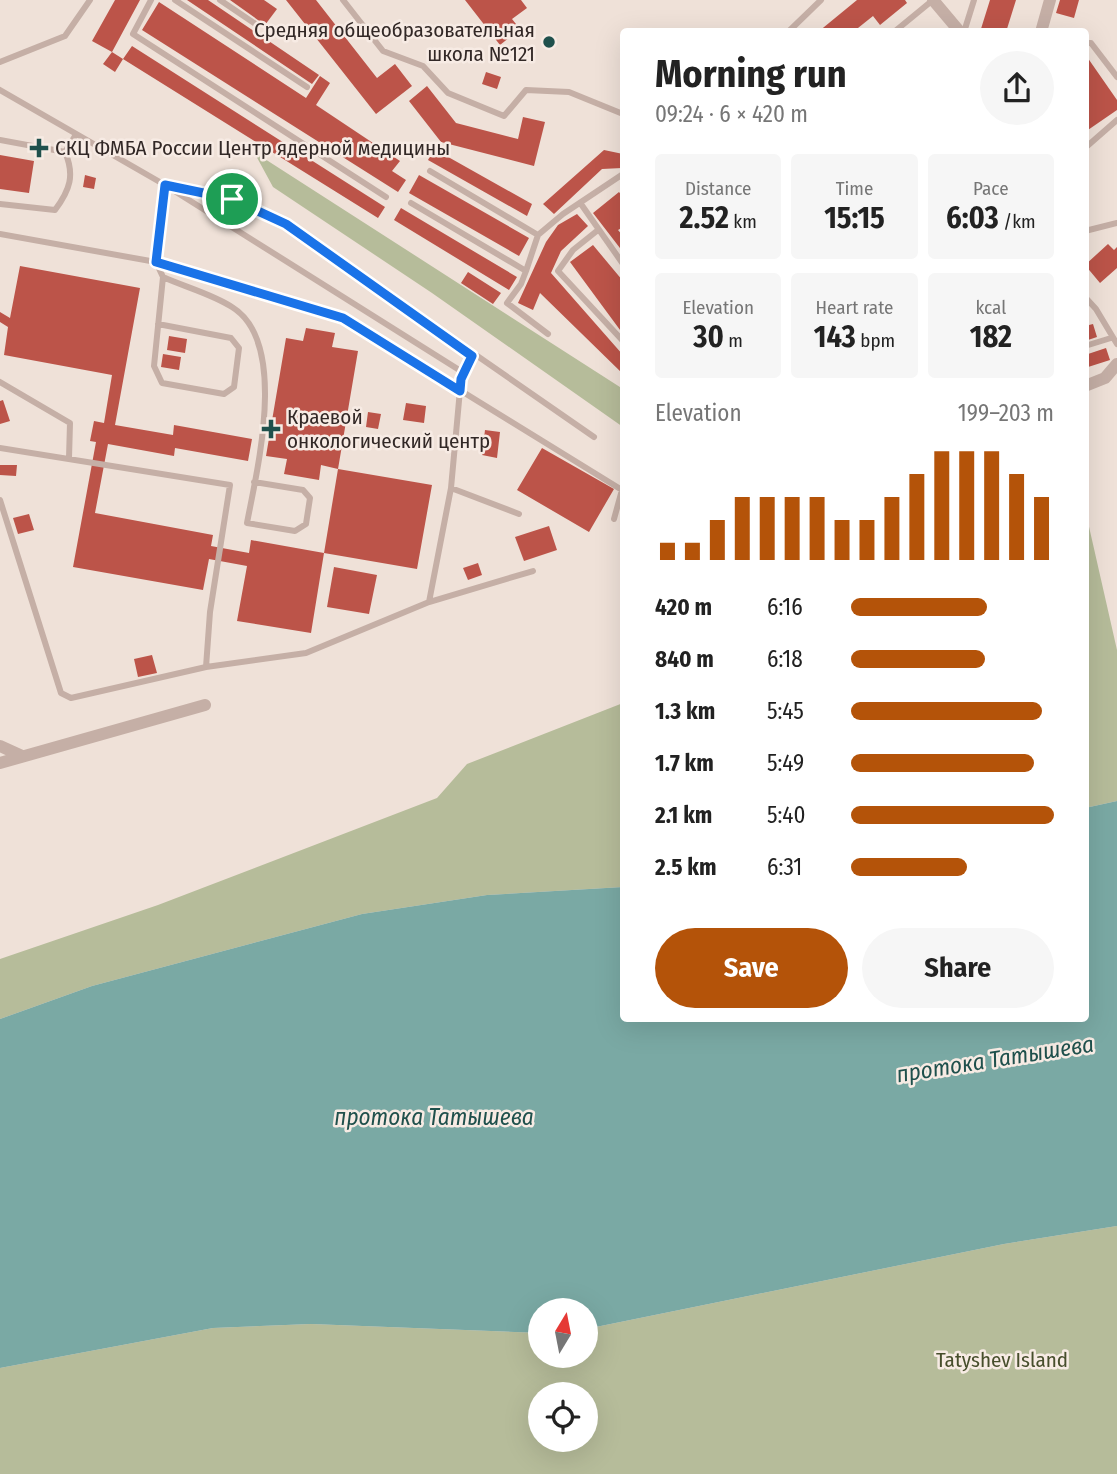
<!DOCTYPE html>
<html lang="en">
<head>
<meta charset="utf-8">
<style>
	body { margin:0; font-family:"Fira Sans Condensed",sans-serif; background:#f6f6f6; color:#222; height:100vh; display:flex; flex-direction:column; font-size:26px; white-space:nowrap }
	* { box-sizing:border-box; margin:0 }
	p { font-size:23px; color:#767676 }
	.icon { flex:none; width:38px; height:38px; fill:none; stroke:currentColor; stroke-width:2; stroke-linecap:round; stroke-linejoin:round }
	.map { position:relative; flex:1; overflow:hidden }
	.panel { position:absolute; left:620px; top:28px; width:469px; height:994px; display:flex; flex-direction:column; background:#fff; border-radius:7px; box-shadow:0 7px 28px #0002 }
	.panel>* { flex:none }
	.needle { width:46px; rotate:10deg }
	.tools { position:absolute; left:528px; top:1298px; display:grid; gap:14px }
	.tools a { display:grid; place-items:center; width:70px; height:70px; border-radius:50%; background:#fff; box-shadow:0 7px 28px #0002; font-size:35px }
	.pin { position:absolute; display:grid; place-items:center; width:60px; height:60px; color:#fff; margin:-30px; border:4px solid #fff; border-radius:50%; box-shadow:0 2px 7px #0007 }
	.round { display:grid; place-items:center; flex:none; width:74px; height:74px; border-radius:37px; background:#f6f6f6 }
	.overview { display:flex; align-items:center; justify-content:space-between; height:119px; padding:0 35px }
	h1 { font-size:38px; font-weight:700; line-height:52px }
	.figures { display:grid; grid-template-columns:repeat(3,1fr); gap:10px; height:119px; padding:7px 35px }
	.figures div { display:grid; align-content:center; border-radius:7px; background:#f6f6f6; text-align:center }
	.figures b { font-size:30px; font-weight:700 }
	.figures small { font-size:19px; font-weight:400 }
	.figures p { font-size:19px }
	.chart { height:196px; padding:14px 35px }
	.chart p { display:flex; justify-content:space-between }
	.chart svg { width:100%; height:126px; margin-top:7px; stroke:#b45309; stroke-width:6 }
	.action { display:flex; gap:14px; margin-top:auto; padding:14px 35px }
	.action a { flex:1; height:80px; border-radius:42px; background:#b45309; color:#fff; font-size:28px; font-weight:700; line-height:80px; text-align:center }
	.action a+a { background:#f6f6f6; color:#222 }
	ul { padding:0 35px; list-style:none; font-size:23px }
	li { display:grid; grid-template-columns:112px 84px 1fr; align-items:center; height:52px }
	li i { height:18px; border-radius:9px; background:#b45309 }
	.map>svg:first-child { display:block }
	.green { fill:#b6bc9a; fill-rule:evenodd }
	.water { fill:#7aa9a4 }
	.building { fill:#bc5449 }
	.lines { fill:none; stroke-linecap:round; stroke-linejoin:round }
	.lane { stroke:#c5afa6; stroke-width:6 }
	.street { stroke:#c5afa6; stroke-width:12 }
	.route-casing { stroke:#fff; stroke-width:14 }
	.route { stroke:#1a73e8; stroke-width:9 }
	.poi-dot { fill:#1f504c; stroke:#f7ebe4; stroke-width:2.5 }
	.labels { text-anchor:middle; stroke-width:5; stroke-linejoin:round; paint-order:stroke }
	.poi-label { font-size:21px; fill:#322826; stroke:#f7ebe4; text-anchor:start }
	.park-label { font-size:21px; fill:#474e2c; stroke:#f7ebe4 }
	.water-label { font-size:23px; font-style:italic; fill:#1f504c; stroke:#f7ebe4 }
</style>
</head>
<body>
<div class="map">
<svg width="1117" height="1474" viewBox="0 0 1117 1474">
	<rect width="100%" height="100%" fill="#efe1d8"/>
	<path class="green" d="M254 152 623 389V427L432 293 273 187Z
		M1085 509 1117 650V801L1085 808Z
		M623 703V887L487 895 362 914 92 986 0 1019V959L158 905 437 798 467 764Z
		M1117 1226V1474H0V1368L213 1328 311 1324 541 1333V1356H586V1329L1004 1244ZM541 1395H586V1440H541Z"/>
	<path class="water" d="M1117 801V1226L1004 1244 586 1329V1311H541V1333L311 1324 213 1328 0 1368V1019L92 986 362 914 487 895 623 887V1018H1085V808Z"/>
	<path class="building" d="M115 0H140L112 52 92 41Z
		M187 0H208L319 75 312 84Z
		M230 0H264L277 9 265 25Z
		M286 0H316L377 78 395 64 412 86 376 114Z
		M465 0H521L527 8 512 19 520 29 500 45Z
		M857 0H905L907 3 880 25 873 16 853 32H818Z
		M990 0H1016L1006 32H980Z
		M1060 0H1079L1074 18 1056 13Z
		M159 2 306 98 320 76 330 83 316 105 400 161 392 171 406 180 398 192 142 30Z
		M132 46 385 207 378 218 123 59Z
		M112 52 123 59 115 72 103 64Z
		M1085 54 1117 100V110L1085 132Z
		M486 72 501 77 497 89 482 84Z
		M427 86 456 123 518 139 523 117 545 122 534 166 441 142 409 101Z
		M434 149 532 204 527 216 428 160Z
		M604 150 623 154 622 168 602 169 554 214 543 204Z
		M0 155 34 161 29 193 0 189Z
		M85 175 96 178 94 189 83 187Z
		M419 175 529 238 519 256 409 193Z
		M619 192 623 197V227L618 230 623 236V252L593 213Z
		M401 208 517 277 509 290 394 220Z
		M577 214 588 226 561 251 551 273 623 355V374L540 293 533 310 518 303 546 242 558 225Z
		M1108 244 1114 250 1117 247V268L1100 283 1085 265Z
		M593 245 623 281V334L570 262Z
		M20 266 140 288 115 425 173 435 174 425 252 439 248 461 175 448 174 456 108 444 95 513 213 535 211 546 249 553 251 540 324 553 311 633 237 621 247 566 209 559 203 590 73 567 96 442 90 441 94 421 104 423 112 375 4 355 8 327 0 322V312L10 318Z
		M468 272 501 293 493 304 461 283Z
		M1093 324 1097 337 1085 341V326Z
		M306 328 335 333 332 347 358 351 338 469 321 465 319 480 284 474 287 459 266 456 286 338 303 341Z
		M169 336 187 339 185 353 167 350Z
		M1106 348 1110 360 1085 368V355Z
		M163 354 181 357 179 370 161 367Z
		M3 400 10 421 0 424V401Z
		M406 403 426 406 424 423 403 420Z
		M368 412 381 414 378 429 366 427Z
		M485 430 500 432 497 458 482 455Z
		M542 448 614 489 589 532 517 490Z
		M0 465H17L16 476 0 475Z
		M338 469 432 485 417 569 324 553Z
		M29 514 34 530 18 534 13 518Z
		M549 526 557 550 524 561 515 537Z
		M478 563 482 575 468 580 463 568Z
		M334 567 377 575 369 614 327 607Z
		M152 655 157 673 138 677 134 659Z"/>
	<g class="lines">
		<path class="lane" d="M151 0 133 34 386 197
			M175 0 307 87
			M220 0 257 25
			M343 0 383 51 423 66 448 93 504 116 526 90 569 92 623 114
			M788 32 821 0
			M894 32 933 0
			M964 32 974 0
			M1085 43H1091L1117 77
			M0 62 65 36 90 0
			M0 90 165 185 464 373
			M0 140 65 152
			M1085 148 1117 120
			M430 171 538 235 563 214 623 174
			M169 186 232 199 287 224 594 437
			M411 203 526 271 538 235
			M0 204 55 210C70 190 75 175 65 152L75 136
			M581 204 623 264
			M598 230 573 250 558 271 623 341
			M1085 231 1117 223
			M0 234 156 262 343 318 622 490 614 519
			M526 271 521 284 507 303 548 334
			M163 277C185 287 212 294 232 307 289 342 257 470 247 523L295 531 306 524 310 498 303 490 254 482
			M1085 297 1096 309 1117 344
			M158 324 231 338 239 348 234 387 224 394 162 383 154 366 163 277 156 262 165 185
			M1085 346 1111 338
			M0 382 70 423 69 458
			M0 448 230 485 210 612 206 667
			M451 488 519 514
			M0 500 61 693 71 698 206 667 306 653 429 602 533 571
			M429 602 451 488 461 379 472 356"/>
		<path class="street" d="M933 0 960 32
			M1041 32 1050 0
			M1085 386 1105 378 1117 364
			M0 746 22 756
			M0 763 205 705"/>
	</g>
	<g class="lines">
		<g class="route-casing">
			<path id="route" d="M165 185 232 199 286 224 472 356 461 379 460 391 343 318 156 262Z"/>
		</g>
		<use href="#route" class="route"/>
	</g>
	<g class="poi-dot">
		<circle cx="549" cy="42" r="7"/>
		<path d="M35.5 137.5h7v7h7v7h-7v7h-7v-7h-7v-7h7z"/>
		<path d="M267.5 418.5h7v7h7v7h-7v7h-7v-7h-7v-7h7z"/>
	</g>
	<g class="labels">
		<g class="poi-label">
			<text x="535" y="37" text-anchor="end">Средняя общеобразовательная<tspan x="535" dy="24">школа №121</tspan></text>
			<text x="55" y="155">СКЦ ФМБА России Центр ядерной медицины</text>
			<text x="287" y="424">Краевой<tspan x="287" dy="24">онкологический центр</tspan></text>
		</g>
		<g class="park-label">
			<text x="1002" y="1367">Tatyshev Island</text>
		</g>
		<g class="water-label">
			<text transform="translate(995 1059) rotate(-9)" y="8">протока Татышева</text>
			<text x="434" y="1125">протока Татышева</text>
		</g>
	</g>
</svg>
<div class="tools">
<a><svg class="needle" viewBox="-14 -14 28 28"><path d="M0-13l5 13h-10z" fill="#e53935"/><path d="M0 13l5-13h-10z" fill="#767676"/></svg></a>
<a><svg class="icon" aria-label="locate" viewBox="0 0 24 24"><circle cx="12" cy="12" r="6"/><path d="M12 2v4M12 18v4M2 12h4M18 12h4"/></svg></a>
</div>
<div class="pin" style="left:232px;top:199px;background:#1e9e55"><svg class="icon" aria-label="arrive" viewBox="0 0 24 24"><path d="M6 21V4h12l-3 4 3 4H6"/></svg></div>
<section class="panel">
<div class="overview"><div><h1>Morning run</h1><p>09:24 · 6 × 420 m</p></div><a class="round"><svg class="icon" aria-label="share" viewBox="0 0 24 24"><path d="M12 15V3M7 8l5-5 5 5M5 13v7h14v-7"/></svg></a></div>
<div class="figures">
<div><p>Distance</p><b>2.52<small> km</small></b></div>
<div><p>Time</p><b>15:15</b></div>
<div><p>Pace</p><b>6:03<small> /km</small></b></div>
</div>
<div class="figures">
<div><p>Elevation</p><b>30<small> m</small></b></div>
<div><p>Heart rate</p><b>143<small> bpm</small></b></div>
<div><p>kcal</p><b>182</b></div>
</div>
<div class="chart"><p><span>Elevation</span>199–203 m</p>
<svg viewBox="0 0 160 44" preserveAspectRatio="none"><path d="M5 44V38M15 44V38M25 44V30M35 44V22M45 44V22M55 44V22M65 44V22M75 44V30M85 44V30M95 44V22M105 44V14M115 44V6M125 44V6M135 44V6M145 44V14M155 44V22"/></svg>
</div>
<ul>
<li><b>420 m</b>6:16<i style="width:67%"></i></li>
<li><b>840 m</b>6:18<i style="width:66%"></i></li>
<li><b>1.3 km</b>5:45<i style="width:94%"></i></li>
<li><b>1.7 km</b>5:49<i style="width:90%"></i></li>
<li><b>2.1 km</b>5:40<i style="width:100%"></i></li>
<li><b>2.5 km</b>6:31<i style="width:57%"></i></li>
</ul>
<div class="action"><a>Save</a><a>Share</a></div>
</section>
</div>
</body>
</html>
